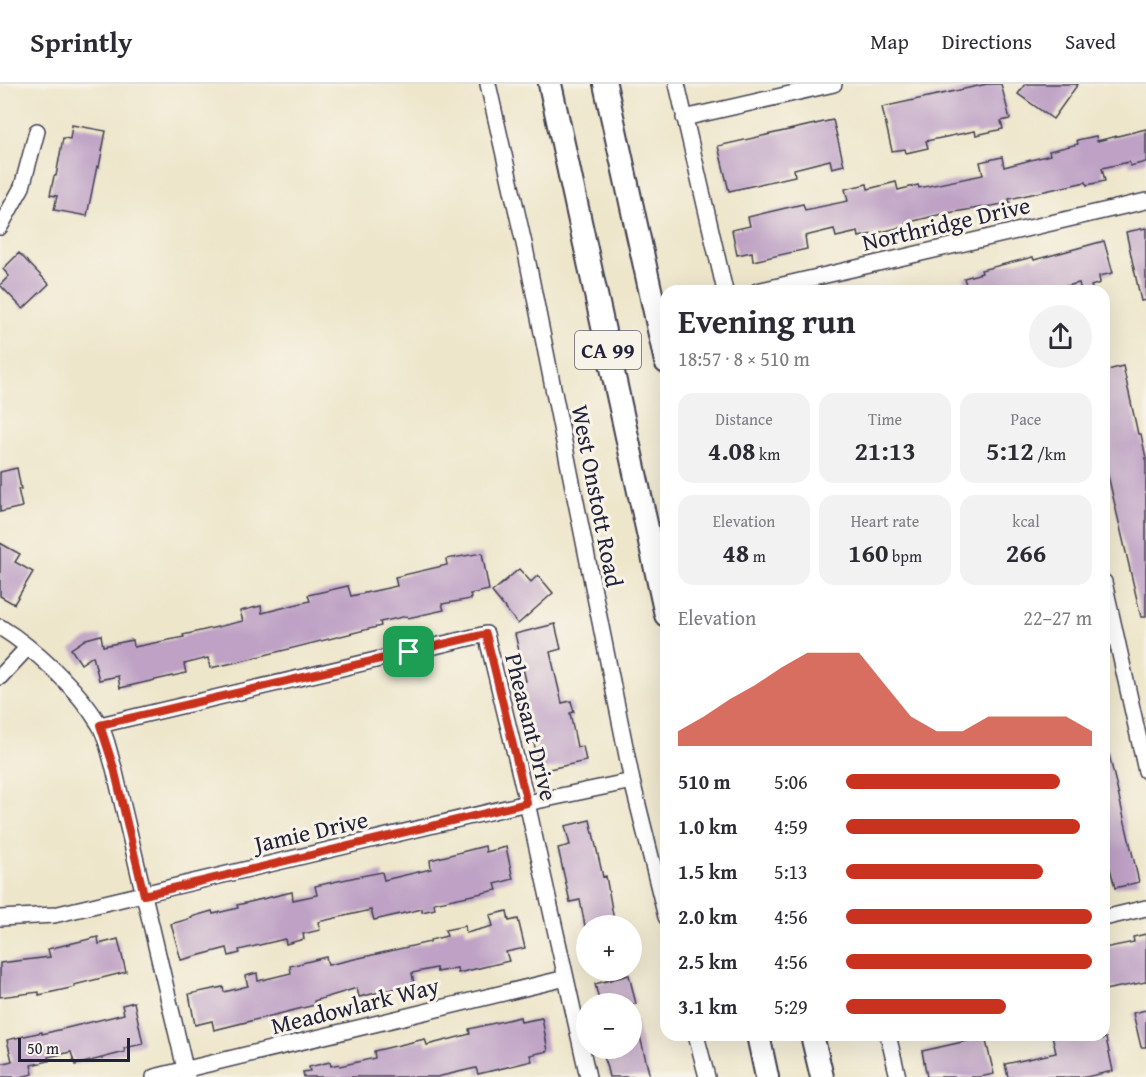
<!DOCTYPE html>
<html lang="en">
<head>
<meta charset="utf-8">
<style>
	body { margin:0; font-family:"Gentium Book Plus",serif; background:#f2f2f3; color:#2b2b33; height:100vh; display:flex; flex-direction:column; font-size:22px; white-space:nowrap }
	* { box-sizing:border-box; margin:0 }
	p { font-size:20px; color:#7c7c81 }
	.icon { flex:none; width:33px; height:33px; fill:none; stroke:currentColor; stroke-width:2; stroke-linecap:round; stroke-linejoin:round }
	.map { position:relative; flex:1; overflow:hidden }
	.side { position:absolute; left:660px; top:201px; width:450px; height:756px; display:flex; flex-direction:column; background:#fff; border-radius:18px; box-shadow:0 6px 24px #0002 }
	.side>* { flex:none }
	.buttons { position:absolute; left:576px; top:831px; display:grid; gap:12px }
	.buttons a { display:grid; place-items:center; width:66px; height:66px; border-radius:50%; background:#fff; box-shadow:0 6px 24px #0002; font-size:30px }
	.scale { position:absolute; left:18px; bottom:15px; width:112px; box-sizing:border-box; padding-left:6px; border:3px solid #22223b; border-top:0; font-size:16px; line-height:21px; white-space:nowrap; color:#22223b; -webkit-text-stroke:4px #f7f3e8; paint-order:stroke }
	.pin { position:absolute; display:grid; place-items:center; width:51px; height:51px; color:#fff; margin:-26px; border-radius:12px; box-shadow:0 3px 9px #0006 }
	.round { display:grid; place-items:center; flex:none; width:63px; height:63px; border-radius:32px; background:#f2f2f3 }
	.summary { display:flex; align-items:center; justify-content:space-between; height:102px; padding:0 18px }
	h1 { font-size:33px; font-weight:700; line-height:45px }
	.stats { display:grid; grid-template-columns:repeat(3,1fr); gap:9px; height:102px; padding:6px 18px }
	.stats div { display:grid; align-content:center; border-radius:15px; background:#f2f2f3; text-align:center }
	.stats b { font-size:26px; font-weight:700 }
	.stats small { font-size:16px; font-weight:400 }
	.stats p { font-size:16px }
	.chart { height:168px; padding:12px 18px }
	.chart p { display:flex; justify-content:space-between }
	.chart svg { width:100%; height:108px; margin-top:6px; fill:#c8321e; opacity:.7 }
	ul { padding:0 18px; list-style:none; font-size:20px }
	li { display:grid; grid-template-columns:96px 72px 1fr; align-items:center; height:45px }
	li i { height:15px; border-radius:8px; background:#c8321e }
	header { display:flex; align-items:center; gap:36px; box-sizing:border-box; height:84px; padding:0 30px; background:#fff; border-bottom:2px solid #e1e1e2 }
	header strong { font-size:28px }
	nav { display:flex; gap:33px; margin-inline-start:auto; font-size:21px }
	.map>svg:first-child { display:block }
	.building { fill:#bea1c5 }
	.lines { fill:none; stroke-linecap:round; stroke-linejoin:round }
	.minor-casing { stroke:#413f51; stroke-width:18 }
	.highway-casing { stroke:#413f51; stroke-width:26 }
	.minor { stroke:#fff; stroke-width:15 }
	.highway { stroke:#fff; stroke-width:22 }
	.route-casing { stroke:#fff; stroke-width:12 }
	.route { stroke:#c8321e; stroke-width:8 }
	.labels { text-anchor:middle; stroke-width:6; stroke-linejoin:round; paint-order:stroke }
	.shield { fill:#f7f3e8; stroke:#62616f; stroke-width:1.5 }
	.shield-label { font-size:22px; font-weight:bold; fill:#22223b }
	.street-label { font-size:24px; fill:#22223b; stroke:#f7f3e8 }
</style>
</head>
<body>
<header>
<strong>Sprintly</strong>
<nav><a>Map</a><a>Directions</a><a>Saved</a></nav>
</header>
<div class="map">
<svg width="1146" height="993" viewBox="0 0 1146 993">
	<rect width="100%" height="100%" fill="#f7f3e8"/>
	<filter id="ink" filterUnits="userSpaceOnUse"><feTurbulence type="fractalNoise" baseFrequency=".0167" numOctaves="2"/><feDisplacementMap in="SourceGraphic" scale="12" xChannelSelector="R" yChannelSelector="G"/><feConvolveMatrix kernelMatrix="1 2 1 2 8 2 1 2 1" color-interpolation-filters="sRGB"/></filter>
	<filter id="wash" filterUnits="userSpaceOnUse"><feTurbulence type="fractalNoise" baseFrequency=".008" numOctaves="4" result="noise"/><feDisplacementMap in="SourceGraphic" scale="24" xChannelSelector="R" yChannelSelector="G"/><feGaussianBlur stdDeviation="1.35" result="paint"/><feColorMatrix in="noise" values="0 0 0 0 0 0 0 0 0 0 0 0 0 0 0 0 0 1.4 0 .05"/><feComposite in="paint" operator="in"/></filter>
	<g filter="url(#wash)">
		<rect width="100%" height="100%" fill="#eee6cb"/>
		<g id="blocks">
			<path class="building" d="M987 0H1001L1010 35 1001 37 1003 45 976 51 975 47 926 57 928 64 906 69 905 65 892 67 882 23Z
				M1025 0H1078L1053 35 1018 10Z
				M833 36 844 81 832 84 830 76 794 85 795 92 729 107 718 62Z
				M72 41 106 47 99 83 97 82 87 132 54 126 57 112 50 111 54 92H56L63 54 70 55Z
				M1146 45V78L1130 82 1129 78 1102 84 1105 97 1087 101 1086 98 1009 115 1010 119 942 130 906 139 907 142 859 153 858 148 836 153 834 145 805 152 807 165 753 177 752 168 737 171 732 146 750 142 748 133 803 120 805 126 848 117 845 105 867 100 868 105 896 98 898 106 918 101 919 104 983 91 980 78 1002 73 1004 83 1050 71 1049 67 1078 60 1077 56 1096 52 1097 57Z
				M1146 144V216L1141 217 1126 148Z
				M1104 157 1113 189 1099 192 1100 199 1091 202 1093 207H1081L1079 199 1047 207H968L964 194 982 189 981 186 1033 173 1034 176Z
				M19 169 49 200 23 225 0 201 9 192 3 185Z
				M1123 282 1138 350H1141L1146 374V533H1141L1104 374V287Z
				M17 384 21 405H18L22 423 0 428V388Z
				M0 459 20 470 15 478 33 488 14 520 0 512Z
				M482 469 489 506 470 510 471 515 442 520 444 526 408 534 407 532 380 538 381 542 233 579 210 584 208 574 184 580 186 589 120 604 118 592 99 596 93 572 81 580 71 565 86 555 101 551 103 562 133 556 134 563 184 553 183 551 243 537 240 527 261 522 262 529 310 517 308 511 348 502 351 512 397 502 395 493 447 481 446 475Z
				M519 485 531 498 538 491 553 509 518 540 492 508Z
				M555 540 561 565 550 568 562 619 571 617 574 628 570 629 577 663 583 662 586 677 540 687 521 598 526 597 515 550Z
				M1108 666 1139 798 1115 804 1104 761V667Z
				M590 736 603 793 606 792 615 842H585L580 816 570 818 558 764 570 761 565 742Z
				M485 762 486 768 506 763 513 795 495 800 497 806 434 819 435 825 422 828V825L374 836 371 826 318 838 320 846 303 850 304 855 286 860 285 855 239 866 240 869 229 872 227 864 181 876 171 840 192 834 191 833 212 827 213 830 238 824 237 821 292 808 293 816 317 811 315 802 356 793 382 788 384 796 431 785 430 776Z
				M507 827 509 837 518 835 525 864 506 868 509 877 458 889 457 884 437 888 436 884 412 889 414 900 359 913 357 904 314 917 315 921 214 946 212 937 195 941 189 910 223 903 224 908 248 902 245 892 257 889 258 897 291 889 290 882 326 873 328 881 430 858V856L447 852 445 846 465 842 466 849 493 842 490 831Z
				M1146 850V898L1104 906V864L1134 858 1133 853Z
				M98 853 99 860 118 855 126 888 74 901 75 903 39 911V908L0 913V879L50 873 48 865Z
				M629 891 636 920H600L595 900Z
				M134 918 143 960 124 964 125 968 75 981 71 968 48 973 49 977 31 981 33 990 20 993H0V980L12 977 7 956 42 948V950L124 930 122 921Z
				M1146 926V963H1141L1133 929Z
				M520 933 521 938 542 934 548 967 530 971 532 977 478 990 476 984 437 993H304L303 988 310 987 309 983 330 978 331 982 339 980 340 982 375 974 374 967 425 955 427 961 451 955 470 950 469 945Z
				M632 936H636L650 993H609L602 964H632Z
				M1052 951H1101L1102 955 1106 954 1113 987 1086 993H1008L1005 980 1056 969Z
				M985 953 994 990 980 993H927L922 967Z"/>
		</g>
	</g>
	<g filter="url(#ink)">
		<use href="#blocks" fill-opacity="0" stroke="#413f51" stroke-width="1.5"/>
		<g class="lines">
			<g class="minor-casing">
				<path id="minor" d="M488 0 525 164 632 697 666 833
					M677 0 725 207
					M684 34 834 0
					M0 143 22 103 37 47
					M757 207 1146 117
					M1104 498 1146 687
					M0 543C34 564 78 605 99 640 107 652 109 670 114 684L187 993
					M0 593 28 563
					M100 641 486 550 527 719 588 993
					M0 834 54 831 527 719 632 697
					M1104 834 1146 824
					M696 951 707 993
					M888 951 898 993
					M154 993 566 894"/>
			</g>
			<g class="highway-casing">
				<path id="highway" d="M550 0 666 531
					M605 0 666 278
					M758 951 767 993
					M812 951 822 993"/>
			</g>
			<use href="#minor" class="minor"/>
			<use href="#highway" class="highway"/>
		</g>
	</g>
	<g class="lines" filter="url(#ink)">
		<g class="route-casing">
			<path id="route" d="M486 550 527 719 144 811 114 684 100 641Z"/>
		</g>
		<use href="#route" class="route"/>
	</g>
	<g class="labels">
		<rect class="shield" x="575" y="247" width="66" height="38" rx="4.5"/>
		<g class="shield-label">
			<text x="608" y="274">CA 99</text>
		</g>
		<g class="street-label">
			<text transform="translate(946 140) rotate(-13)" y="8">Northridge Drive</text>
			<text transform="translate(597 412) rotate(79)" y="8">West Onstott Road</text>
			<text transform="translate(531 643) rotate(76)" y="8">Pheasant Drive</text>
			<text transform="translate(311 748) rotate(-13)" y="8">Jamie Drive</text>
			<text transform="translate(355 922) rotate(-14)" y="8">Meadowlark Way</text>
		</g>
	</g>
</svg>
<div class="buttons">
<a>+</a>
<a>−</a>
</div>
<div class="scale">50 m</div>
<div class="pin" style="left:409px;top:568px;background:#1e9e55"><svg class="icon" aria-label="arrive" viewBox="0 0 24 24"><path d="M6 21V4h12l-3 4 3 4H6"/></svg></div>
<section class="side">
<div class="summary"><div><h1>Evening run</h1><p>18:57 · 8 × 510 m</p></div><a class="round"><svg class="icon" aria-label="share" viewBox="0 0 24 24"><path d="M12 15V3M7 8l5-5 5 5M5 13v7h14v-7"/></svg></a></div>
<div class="stats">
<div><p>Distance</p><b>4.08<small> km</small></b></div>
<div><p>Time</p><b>21:13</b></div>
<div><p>Pace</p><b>5:12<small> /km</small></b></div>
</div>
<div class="stats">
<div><p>Elevation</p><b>48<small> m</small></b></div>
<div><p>Heart rate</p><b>160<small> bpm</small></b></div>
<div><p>kcal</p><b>266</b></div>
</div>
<div class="chart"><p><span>Elevation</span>22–27 m</p>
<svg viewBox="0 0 160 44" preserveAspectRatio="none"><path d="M0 44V38L10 32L20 25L30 19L40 12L50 6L60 6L70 6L80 19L90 32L100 38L110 38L120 32L130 32L140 32L150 32L160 38V44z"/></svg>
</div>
<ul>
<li><b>510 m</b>5:06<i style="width:87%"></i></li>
<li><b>1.0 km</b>4:59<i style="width:95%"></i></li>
<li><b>1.5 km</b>5:13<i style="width:80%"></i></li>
<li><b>2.0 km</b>4:56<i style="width:100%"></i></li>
<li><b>2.5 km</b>4:56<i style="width:100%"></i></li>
<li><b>3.1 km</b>5:29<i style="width:65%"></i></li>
</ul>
</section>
</div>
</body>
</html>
